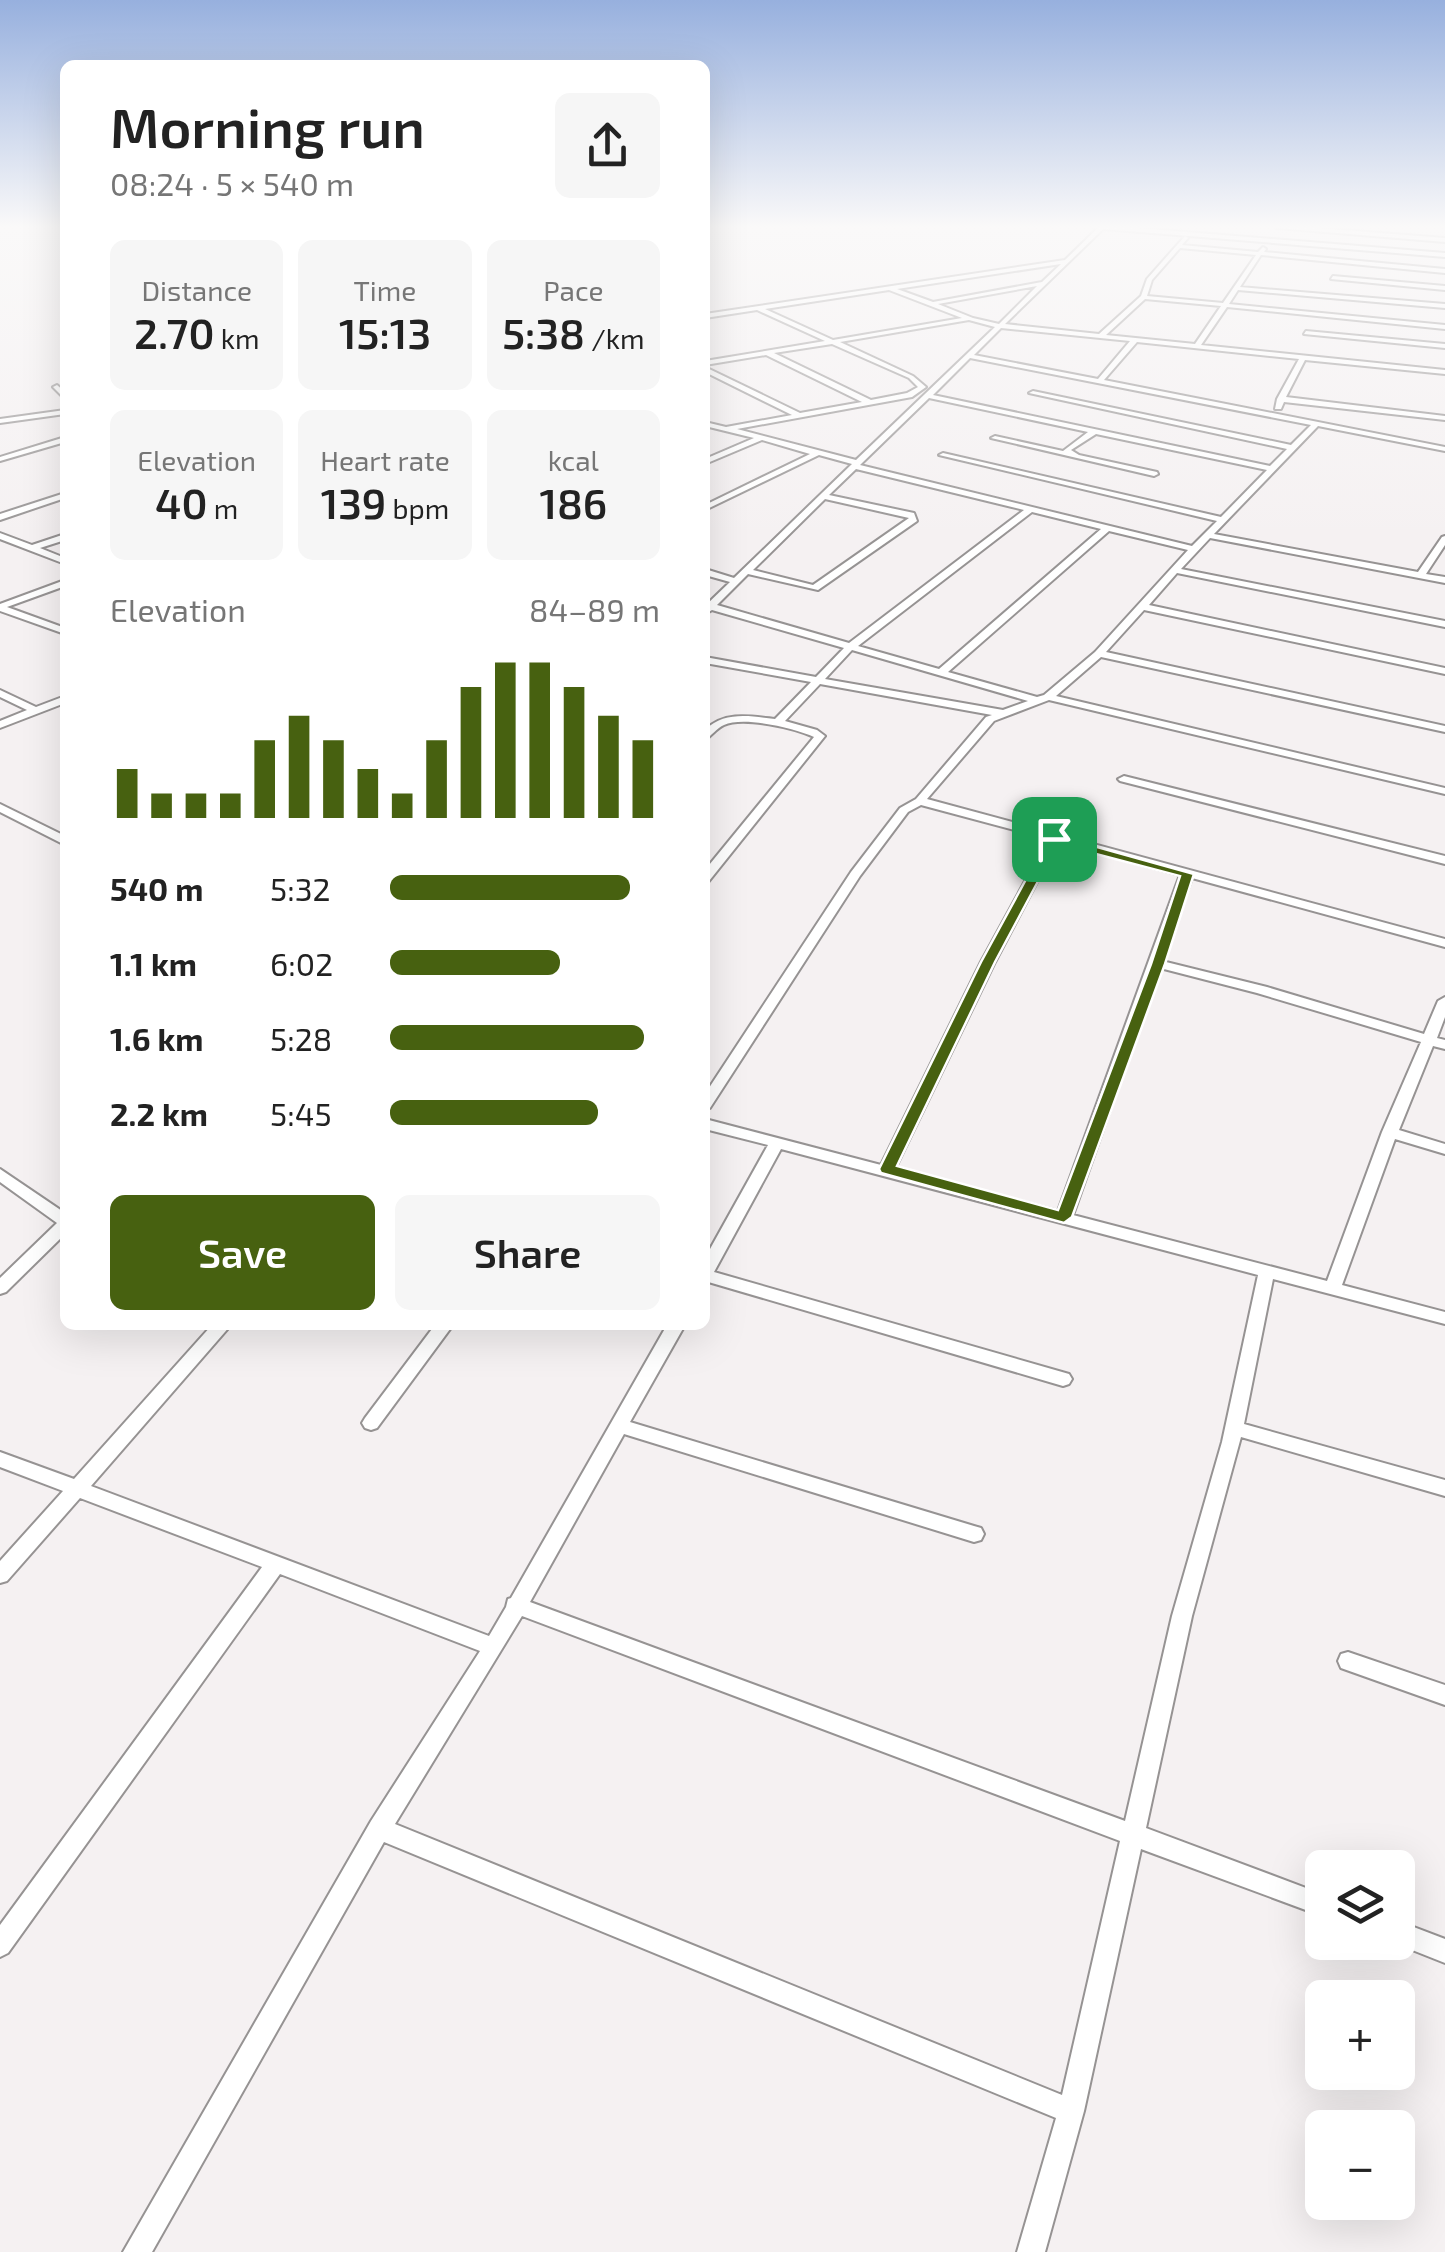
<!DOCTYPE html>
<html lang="en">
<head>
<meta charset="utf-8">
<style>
	body { margin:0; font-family:"Exo 2",sans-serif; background:#f6f6f6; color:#222; height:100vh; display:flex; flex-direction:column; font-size:38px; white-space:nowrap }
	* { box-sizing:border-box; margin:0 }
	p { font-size:32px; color:#767676 }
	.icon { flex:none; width:55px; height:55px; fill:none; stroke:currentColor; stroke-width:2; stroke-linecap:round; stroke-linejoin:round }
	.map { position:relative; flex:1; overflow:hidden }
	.drawer { position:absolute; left:60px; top:60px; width:650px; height:1270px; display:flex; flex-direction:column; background:#fff; border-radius:15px; box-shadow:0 10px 40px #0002 }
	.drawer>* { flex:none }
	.fabs { position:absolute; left:1305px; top:1850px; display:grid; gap:20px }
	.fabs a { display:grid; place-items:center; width:110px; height:110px; border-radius:15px; background:#fff; box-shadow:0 10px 40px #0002; font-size:50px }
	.pin { position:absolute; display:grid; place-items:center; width:85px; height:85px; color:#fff; margin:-42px; border-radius:20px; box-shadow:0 5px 15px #0006 }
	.round { display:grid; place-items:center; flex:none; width:105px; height:105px; border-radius:15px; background:#f6f6f6 }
	.overview { display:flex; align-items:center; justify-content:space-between; height:170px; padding:0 50px }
	h1 { font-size:55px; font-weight:600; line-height:75px }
	.metrics { display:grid; grid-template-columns:repeat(3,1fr); gap:15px; height:170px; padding:10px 50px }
	.metrics div { display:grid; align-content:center; border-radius:15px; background:#f6f6f6; text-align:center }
	.metrics b { font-size:42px; font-weight:600 }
	.metrics small { font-size:28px; font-weight:400 }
	.metrics p { font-size:28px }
	.chart { height:280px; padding:20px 50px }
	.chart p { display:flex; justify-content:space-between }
	.chart svg { width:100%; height:180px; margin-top:10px; stroke:#476110; stroke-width:6 }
	.primary-button { display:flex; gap:20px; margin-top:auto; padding:20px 50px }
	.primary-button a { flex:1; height:115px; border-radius:15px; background:#476110; color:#fff; font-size:40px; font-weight:600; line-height:115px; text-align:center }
	.primary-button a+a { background:#f6f6f6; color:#222 }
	ul { padding:0 50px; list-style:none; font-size:32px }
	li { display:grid; grid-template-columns:160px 120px 1fr; align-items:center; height:75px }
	li i { height:25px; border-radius:12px; background:#476110 }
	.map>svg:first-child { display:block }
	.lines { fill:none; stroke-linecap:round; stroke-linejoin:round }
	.street-casing { stroke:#969393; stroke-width:4 }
	.street { fill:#fff; fill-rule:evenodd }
	.route { fill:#476110; stroke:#fff; stroke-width:2.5; fill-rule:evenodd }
</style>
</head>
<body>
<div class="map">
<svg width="1445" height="2252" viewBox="0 0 1445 2252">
	<rect width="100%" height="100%" fill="#f5f1f2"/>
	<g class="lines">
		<g class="street-casing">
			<path id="street" d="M1101 225 1445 253V257L1103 229 1005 324 1099 334 1141 296 1147 279 1185 236 1188 238 1182 245 1258 252 1263 247 1266 249 1264 252 1445 269V273L1261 255 1240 287 1445 304V308L1238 290 1229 304 1445 325V329L1227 307 1201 345 1445 370V374L1305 360 1286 397 1445 416V420L1284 402 1281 409H1275L1277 399 1299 359 1137 342 1104 380 1445 447V451L1318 426 1214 534 1418 572 1442 537 1445 536V545L1426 574 1445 577V583L1210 538 1181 569 1445 621V627L1177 573 1149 605 1445 668V674L1144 610 1106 652 1445 726V732L1101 657 1056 696 1445 788V794L1049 700 994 721 927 799 1445 939V947L1192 878 1162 961 1267 987 1424 1034 1438 1001 1445 997V1017L1437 1038 1445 1040V1049L1433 1046 1399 1130 1445 1144V1154L1395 1139 1342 1285 1445 1312V1324L1273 1279 1244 1424 1445 1480V1496L1241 1437 1192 1616 1146 1828 1322 1894V1916L1141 1849 1084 2111 1045 2252H1017L1056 2118 384 1842 152 2252H123L371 1821 480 1651 280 1574 8 1953 0 1957V1925L262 1567 80 1498 7 1581 0 1583V1561L63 1491 0 1467V1452L74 1479 212 1325H231L91 1486 489 1636 506 1607 508 1599 511 1598 667 1325H685L630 1422 974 1526 981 1528 984 1534 981 1540 974 1542 624 1434 530 1602 1125 1821 1172 1616 1222 1442 1258 1275 781 1149 714 1272 1069 1374 1072 1379 1069 1384 1063 1386 705 1281V1258L768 1145 705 1129V1119L881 1165 981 962 1048 839 921 805 908 812 860 876 710 1108 705 1110V1094L851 872 900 808 916 799 986 717 992 715 820 684 785 721 817 730 825 736 709 881 705 882V870L814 737C795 728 743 716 724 725 717 728 711 736 705 740V730C724 711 750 716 775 719L811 682 705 663V657L816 677 844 648 712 610 705 614V606L730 582 705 575V569L734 578 852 464 819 455 705 510V505L810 454 762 440 705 464V459L754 438 705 426V422L726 427 792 415 705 372V367L800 413 862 402 766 355 705 365V361L825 341 757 310 705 318V314L1065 260ZM1180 248 1256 255 1223 303 1147 296 1152 280ZM1061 264 1042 282 933 302 897 289ZM1037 286 999 324 973 318 938 304ZM889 290 962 318 833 340 765 309ZM1145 299 1221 306 1195 344 1106 335ZM969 320 995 327 856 460 737 429 912 397 926 387 913 376 840 342ZM1001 328 1130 341 1098 379 974 355ZM832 344 909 378 918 387 907 393 871 400 774 353ZM970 358 1311 425 1291 445 1033 391 1029 393 1287 449 1270 466 933 395ZM929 398 1088 432 1063 451 995 436 991 438 1154 476 1158 474 1157 472 1079 455 1071 450 1096 434 1267 470 1221 517 943 453 939 455 1217 521 1192 546 860 465ZM856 469 1024 510 849 643 717 605 748 574 818 590 917 521 914 513 829 495ZM825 499 909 518 813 585 753 570ZM1032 512 1101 529 939 669 858 646ZM1109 531 1188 550 1095 652 1044 695 1037 697 948 672ZM852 650 1028 701 1003 710 825 679ZM1058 842 1180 875 1058 1211 895 1169 995 962ZM1160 968 1257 993 1421 1042 1382 1132 1327 1281 1073 1215ZM522 1616 1120 1841 1062 2095 395 1824Z
				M1279 225 1445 238V242L1277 228Z
				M1333 276 1445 286V290L1331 279Z
				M1306 331 1445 344V348L1304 334Z
				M57 385 65 392V399L53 387Z
				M65 410V414L0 423V419Z
				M62 438H65V442L0 461V457Z
				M65 493V498L0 520V514Z
				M0 533 32 545 65 534V540L40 548 65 558V564L0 539Z
				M65 580V586L7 607 65 628V634L0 611V604Z
				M0 690 36 707 65 696V703L0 728V721L27 710 0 697Z
				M1124 776 1445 856V864L1120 781 1118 779Z
				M0 804 65 836V845L0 812Z
				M0 1169 65 1213V1234L6 1292 0 1294V1278L57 1223 0 1182Z
				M435 1325H453L377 1428 371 1430 365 1428 362 1423 365 1418Z
				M1348 1652 1445 1685V1705L1341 1668 1338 1661 1341 1654Z
				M1398 1921 1445 1939V1963L1392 1942H1398Z"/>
		</g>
		<use href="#street" class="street"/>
	</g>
	<linearGradient id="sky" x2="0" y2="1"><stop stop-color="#97b0de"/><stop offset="0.42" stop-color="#faf9f9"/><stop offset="1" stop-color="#faf9f9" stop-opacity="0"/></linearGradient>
	<rect width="1445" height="540" fill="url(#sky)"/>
	<path class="route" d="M1054 835 1194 874 1165 964 1072 1217 1064 1223 881 1173 879 1169 981 962 1048 839ZM1058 844 1180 876 1151 964 1058 1210 897 1166 995 962Z"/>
</svg>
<div class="fabs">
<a><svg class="icon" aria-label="layers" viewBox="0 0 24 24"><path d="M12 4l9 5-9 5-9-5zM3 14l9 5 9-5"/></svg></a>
<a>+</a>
<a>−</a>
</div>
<div class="pin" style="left:1054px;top:839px;background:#1e9e55"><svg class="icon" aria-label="arrive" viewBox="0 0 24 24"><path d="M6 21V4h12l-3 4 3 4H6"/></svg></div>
<section class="drawer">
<div class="overview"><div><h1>Morning run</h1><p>08:24 · 5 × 540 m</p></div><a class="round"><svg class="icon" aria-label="share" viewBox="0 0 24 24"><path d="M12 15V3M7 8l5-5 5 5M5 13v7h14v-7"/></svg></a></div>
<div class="metrics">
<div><p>Distance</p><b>2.70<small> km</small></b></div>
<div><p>Time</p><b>15:13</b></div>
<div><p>Pace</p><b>5:38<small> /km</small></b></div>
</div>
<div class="metrics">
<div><p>Elevation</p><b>40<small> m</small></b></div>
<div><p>Heart rate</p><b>139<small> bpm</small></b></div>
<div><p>kcal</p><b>186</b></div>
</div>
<div class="chart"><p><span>Elevation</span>84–89 m</p>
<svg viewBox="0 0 160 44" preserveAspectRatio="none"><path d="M5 44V32M15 44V38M25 44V38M35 44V38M45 44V25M55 44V19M65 44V25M75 44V32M85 44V38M95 44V25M105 44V12M115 44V6M125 44V6M135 44V12M145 44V19M155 44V25"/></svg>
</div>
<ul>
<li><b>540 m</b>5:32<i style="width:89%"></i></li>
<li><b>1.1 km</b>6:02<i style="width:63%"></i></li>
<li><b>1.6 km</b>5:28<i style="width:94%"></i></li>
<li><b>2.2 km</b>5:45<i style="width:77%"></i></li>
</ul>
<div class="primary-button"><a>Save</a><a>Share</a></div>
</section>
</div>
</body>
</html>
